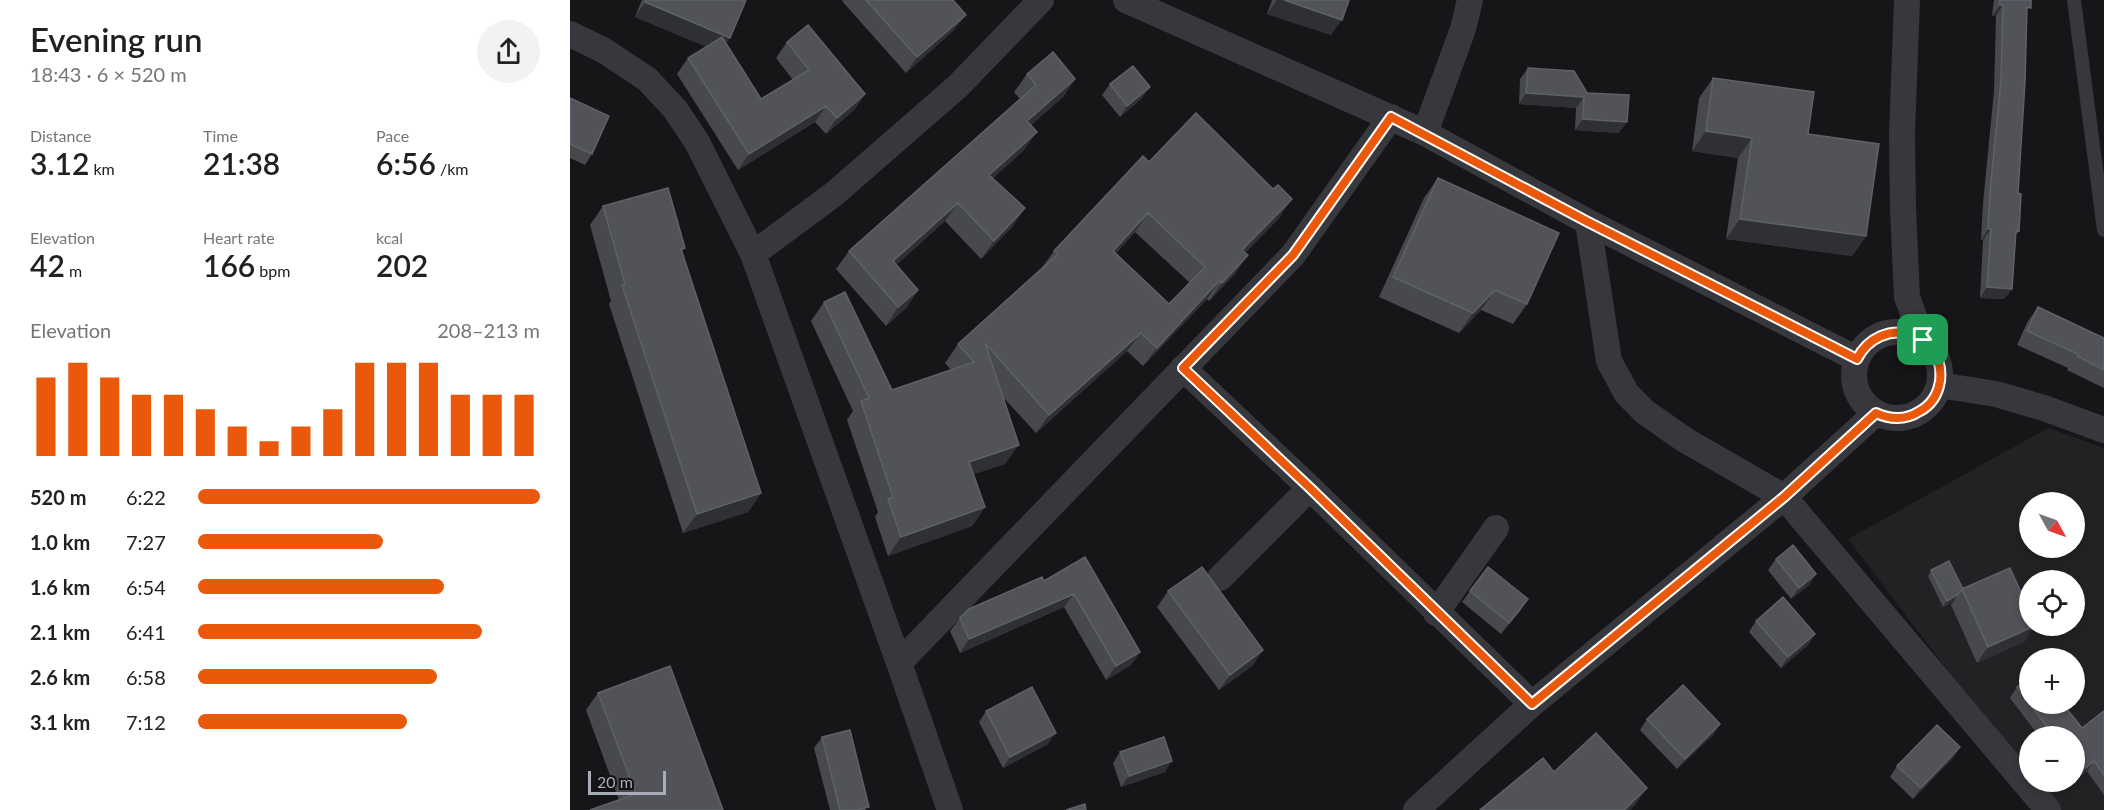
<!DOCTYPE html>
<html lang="en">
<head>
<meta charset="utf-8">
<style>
	body { margin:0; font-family:Lato,sans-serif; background:#f2f2f2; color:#202124; height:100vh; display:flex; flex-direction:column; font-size:22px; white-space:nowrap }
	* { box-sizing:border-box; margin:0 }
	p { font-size:20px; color:#757577 }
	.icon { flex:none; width:33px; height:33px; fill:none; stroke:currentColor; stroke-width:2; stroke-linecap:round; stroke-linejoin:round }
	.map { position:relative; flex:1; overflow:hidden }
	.drawer { display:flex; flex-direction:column; background:#fff; width:570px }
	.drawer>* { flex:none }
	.needle { width:39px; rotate:130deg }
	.buttons { position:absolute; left:1449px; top:492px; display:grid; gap:12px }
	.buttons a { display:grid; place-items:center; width:66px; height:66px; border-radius:50%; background:#fff; box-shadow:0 3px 9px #0003; font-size:30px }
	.scale { position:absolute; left:18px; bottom:15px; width:78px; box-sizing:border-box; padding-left:6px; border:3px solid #a8adb8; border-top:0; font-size:16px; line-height:21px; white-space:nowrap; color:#a8adb8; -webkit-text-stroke:4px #111113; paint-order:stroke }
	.pin { position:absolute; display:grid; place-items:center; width:51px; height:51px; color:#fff; margin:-26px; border-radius:12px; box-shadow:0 3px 9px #0006 }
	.round { display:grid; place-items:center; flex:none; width:63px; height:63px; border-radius:32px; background:#f2f2f2 }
	.headline { display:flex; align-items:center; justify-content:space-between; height:102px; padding:0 30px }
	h1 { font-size:33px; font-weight:600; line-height:45px }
	.figures { display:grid; grid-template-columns:repeat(3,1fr); gap:9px; height:102px; padding:6px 30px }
	.figures div { display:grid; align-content:center }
	.figures b { font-size:30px; font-weight:600 }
	.figures small { font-size:16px; font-weight:400 }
	.figures p { font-size:16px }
	.chart { height:168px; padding:12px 30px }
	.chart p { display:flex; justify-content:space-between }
	.chart svg { width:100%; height:108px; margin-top:6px; stroke:#ea580c; stroke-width:6 }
	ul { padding:0 30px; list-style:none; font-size:20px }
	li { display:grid; grid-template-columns:96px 72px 1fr; align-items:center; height:45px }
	li i { height:15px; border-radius:8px; background:#ea580c }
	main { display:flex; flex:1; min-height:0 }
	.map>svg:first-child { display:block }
	.built { fill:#222225; fill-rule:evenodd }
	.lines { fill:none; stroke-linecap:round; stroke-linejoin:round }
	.lane { stroke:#37383d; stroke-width:14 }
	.street { stroke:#37383d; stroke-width:26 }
	.wall { fill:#47494d; fill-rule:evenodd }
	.shaded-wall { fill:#2f3033 }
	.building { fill:#525359; stroke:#5f6168; stroke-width:1.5; fill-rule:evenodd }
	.route-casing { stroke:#fff; stroke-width:12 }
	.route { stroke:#ea580c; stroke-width:8 }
</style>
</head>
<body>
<main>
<section class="drawer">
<div class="headline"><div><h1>Evening run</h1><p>18:43 · 6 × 520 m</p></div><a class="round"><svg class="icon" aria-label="share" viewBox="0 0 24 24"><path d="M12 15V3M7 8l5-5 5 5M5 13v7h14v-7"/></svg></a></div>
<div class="figures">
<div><p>Distance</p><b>3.12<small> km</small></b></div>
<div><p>Time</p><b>21:38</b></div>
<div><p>Pace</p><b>6:56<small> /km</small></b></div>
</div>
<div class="figures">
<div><p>Elevation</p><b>42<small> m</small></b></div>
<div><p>Heart rate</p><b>166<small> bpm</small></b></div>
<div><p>kcal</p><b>202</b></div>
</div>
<div class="chart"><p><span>Elevation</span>208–213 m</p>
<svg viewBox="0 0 160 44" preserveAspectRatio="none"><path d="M5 44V12M15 44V6M25 44V12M35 44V19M45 44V19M55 44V25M65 44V32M75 44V38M85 44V32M95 44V25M105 44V6M115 44V6M125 44V6M135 44V19M145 44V19M155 44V19"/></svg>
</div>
<ul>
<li><b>520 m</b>6:22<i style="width:100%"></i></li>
<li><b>1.0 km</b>7:27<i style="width:54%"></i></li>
<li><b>1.6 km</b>6:54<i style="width:72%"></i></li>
<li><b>2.1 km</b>6:41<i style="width:83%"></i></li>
<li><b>2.6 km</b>6:58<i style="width:70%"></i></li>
<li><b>3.1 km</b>7:12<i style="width:61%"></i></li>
</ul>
</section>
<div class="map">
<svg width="1534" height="810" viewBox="0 0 1534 810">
	<rect width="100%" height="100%" fill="#161618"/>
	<path class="built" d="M1478 428 1534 448V810H1484L1462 782H1504V736H1460L1459 778 1278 539ZM1460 502H1504V548H1460ZM1460 580H1504V626H1460ZM1460 658H1504V704H1460Z"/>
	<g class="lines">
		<path class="lane" d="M1504 0 1534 230"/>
		<path class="street" d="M556 0 855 133 1018 222 1287 359
			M1337 0 1332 133 1333 209 1337 297 1353 340
			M0 34 33 50 77 79 105 109 127 142 183 254 329 663 380 810
			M855 133 893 29 900 0
			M1018 222 1039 361 1057 394 1075 412 1115 440 1214 497 1478 810
			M183 254 264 194 388 86 471 0
			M1284 375a43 43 0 1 1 86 0a43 43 0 1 1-86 0Z
			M613 368 740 488 962 704
			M1369 385 1426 394 1474 408 1534 430
			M650 578 740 488
			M866 613 926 528
			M329 663 723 255 821 117
			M846 810 962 704 1214 497 1306 413"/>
	</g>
	<path class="wall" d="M72 0H176L156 43 191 99 223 80 206 58 217 42 295 94 284 110 256 134 245 122 168 170 107 74 118 58 137 47 65 17Z
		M273 0H383L384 30 336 73 272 1Z
		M702 0H779L761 35 697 14Z
		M1424 0H1461L1456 14 1448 193 1449 231 1446 235 1442 289 1434 299 1410 298 1413 240H1411L1413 203 1424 91 1426 16H1422Z
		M958 68 1017 93 1049 133 1005 130 1006 108 949 104 950 79Z
		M457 74 505 79 493 97 461 125 454 150 423 178 443 226 411 259 375 221 326 265 348 290 336 308 316 326 266 269 279 251 450 99 444 92Z
		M1143 78 1238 134 1296 236 1282 256 1156 239 1168 158 1122 151 1129 98Z
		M540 84 572 98 550 117 532 95Z
		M0 98 22 154 15 165 0 158Z
		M579 162 709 218 675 253 665 274 639 301 637 299 573 366 557 351 466 433 432 396 435 464 404 474 415 507 402 526 318 556 305 517 308 512 277 420 283 411 241 321 254 302 322 390 381 370 375 363 388 344 471 269 484 251ZM565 232 620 283 599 304 546 253Z
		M868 178 957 304 943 324 911 310 889 333 809 297 854 198Z
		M33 206 115 248 112 251 191 493 178 512 113 533 39 304 41 301 20 225Z
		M1468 307 1534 338V388L1497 370 1498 368 1447 345 1458 321Z
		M515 557 570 652 561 665 536 680 494 607 390 653 380 631 390 618 474 581Z
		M1206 559 1246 574 1239 585 1221 599 1198 570Z
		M1361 570 1393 589 1455 641 1407 663 1381 605 1384 601 1373 607 1358 576Z
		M598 591 693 650 682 666 649 690 587 607Z
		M900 591 951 610 931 634 892 602Z
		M1186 621 1245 634 1238 645 1211 668 1179 632Z
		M1447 687 1512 728 1534 711V795L1517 771 1509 778 1504 773V736H1469L1440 698Z
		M28 693 153 810 49 800 16 710Z
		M416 711 478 744 433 768 409 722Z
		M1077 719 1150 724 1143 735 1107 769 1070 730Z
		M252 737 296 810H260L244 748Z
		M1390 747 1383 758 1343 799 1320 777 1327 766Z
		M550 752 595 772 551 787 543 763Z"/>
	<path class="shaded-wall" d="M707 0H714L772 20 761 35 697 14Z
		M75 2 160 38 150 52 65 17Z
		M1430 5H1433L1426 16H1422Z
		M396 15 384 30 336 73 347 57Z
		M505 79 493 97 445 139 457 121Z
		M580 87 572 98 550 117 557 106Z
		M956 93 1014 97 1006 108 949 104Z
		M295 94 284 110 256 134 267 118Z
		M256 106 245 122 168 170 179 154Z
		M1013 119 1057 122 1049 133 1005 130Z
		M1136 131 1182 138 1168 158 1122 151Z
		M467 132 454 150 406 193 419 175Z
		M722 199 709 218 659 269 672 250Z
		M388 203 375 221 310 279 323 261Z
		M455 208 443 226 411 259 424 241Z
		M578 213 565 232 530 269 543 251Z
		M1170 219 1296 236 1282 256 1156 239Z
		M1418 229H1421L1413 240H1411Z
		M678 255 665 274 639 301 652 283Z
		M650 280 637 299 573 366 587 348Z
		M1417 287 1442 289 1434 299 1410 298Z
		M348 290 336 308 316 326 328 307Z
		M925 290 911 310 889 333 903 313Z
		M571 333 557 351 466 433 479 415Z
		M449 445 435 464 386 480 399 462Z
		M191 493 178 512 113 533 127 514Z
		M415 507 402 526 318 556 331 537Z
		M1246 574 1239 585 1221 599 1229 588Z
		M504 594 494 607 390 653 399 639Z
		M1387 595 1384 601 1373 607 1377 601Z
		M958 599 951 610 931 634 939 623Z
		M1465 626 1455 641 1407 663 1418 647Z
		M1245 634 1238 645 1211 668 1218 657Z
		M693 650 682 666 649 690 660 675Z
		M570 652 561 665 536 680 546 666Z
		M1150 724 1143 735 1107 769 1115 759Z
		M486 733 478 744 433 768 440 757Z
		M1390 747 1383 758 1343 799 1351 788Z
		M602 761 595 772 551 787 559 776Z
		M1524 761 1517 771 1509 778 1516 768Z
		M1077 788 1066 804 1060 810H1054Z"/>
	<path class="building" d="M76 0H176L160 38 75 2Z
		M296 0H383L396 15 347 57Z
		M714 0H779L772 20Z
		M1430 0H1461V8L1457 7 1455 82 1448 193 1451 194 1449 231 1446 230 1442 289 1417 287 1421 229H1418L1420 192 1431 80 1433 5H1430Z
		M238 25 295 94 267 118 256 106 179 154 118 58 152 37 191 99 239 70 217 42Z
		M483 52 505 79 457 121 467 132 419 175 455 208 424 241 388 203 323 261 348 290 328 307 279 251 466 85 457 74Z
		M563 66 580 87 557 106 540 84Z
		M958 68 1004 71 1017 93 1059 95 1057 122 1013 119 1014 97 956 93Z
		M1143 78 1244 92 1238 134 1309 144 1296 236 1170 219 1182 138 1136 131Z
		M0 98 39 116 22 154 0 144Z
		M626 113 703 189 708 185 722 199 672 250 678 255 652 283 650 280 587 348 571 333 479 415 415 343 449 445 399 462 415 507 331 537 318 499 323 497 291 401 299 398 254 302 275 292 322 390 404 362 388 344 488 254 484 251 573 156 579 162ZM578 213 635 267 599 304 543 251Z
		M868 178 989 233 957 304 925 290 903 313 823 277Z
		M98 188 115 248 111 249 191 493 127 514 52 285 55 284 33 206Z
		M1468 307 1534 338V370L1507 356 1508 354 1457 331Z
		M1223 545 1246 574 1229 588 1206 559Z
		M515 557 570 652 546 666 504 594 399 639 390 618 399 609 472 577 474 581Z
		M1379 561 1393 589 1387 595 1377 601 1361 570Z
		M632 567 693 650 660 675 598 591Z
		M918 567 958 599 939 623 900 591Z
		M1440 568 1460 612V626H1465L1418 647 1392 589Z
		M1213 597 1245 634 1218 657 1186 621Z
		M100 666 153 810H20L66 794 28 693Z
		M1460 678V704H1493L1512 728 1534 711V775L1524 761 1516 768 1504 753V736H1484L1447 687Z
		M1113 685 1150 724 1115 759 1077 719Z
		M462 687 486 733 440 757 416 711Z
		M1367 725 1390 747 1351 788 1327 766Z
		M280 730 299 807 286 810H270L252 737Z
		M1026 733 1077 788 1054 810H910L973 758 984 772Z
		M594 737 602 761 559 776 550 752Z
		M515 804 516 810H496Z"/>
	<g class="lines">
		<g class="route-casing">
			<path id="route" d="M821 117 1018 222 1287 359C1310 314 1376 330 1370 381 1368 394 1361 405 1350 411 1336 420 1321 420 1306 413L1214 497 962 704 740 488 613 368 723 255Z"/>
		</g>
		<use href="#route" class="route"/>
	</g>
</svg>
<div class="buttons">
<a><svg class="needle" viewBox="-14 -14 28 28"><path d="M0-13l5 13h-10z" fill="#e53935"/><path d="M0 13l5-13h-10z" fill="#757577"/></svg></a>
<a><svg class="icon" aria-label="locate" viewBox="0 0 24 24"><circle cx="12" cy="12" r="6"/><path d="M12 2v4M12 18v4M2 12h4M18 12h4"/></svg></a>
<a>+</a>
<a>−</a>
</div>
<div class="scale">20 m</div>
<div class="pin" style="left:1353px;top:340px;background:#1e9e55"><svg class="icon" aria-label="arrive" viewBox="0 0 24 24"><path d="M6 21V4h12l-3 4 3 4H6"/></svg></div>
</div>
</main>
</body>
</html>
